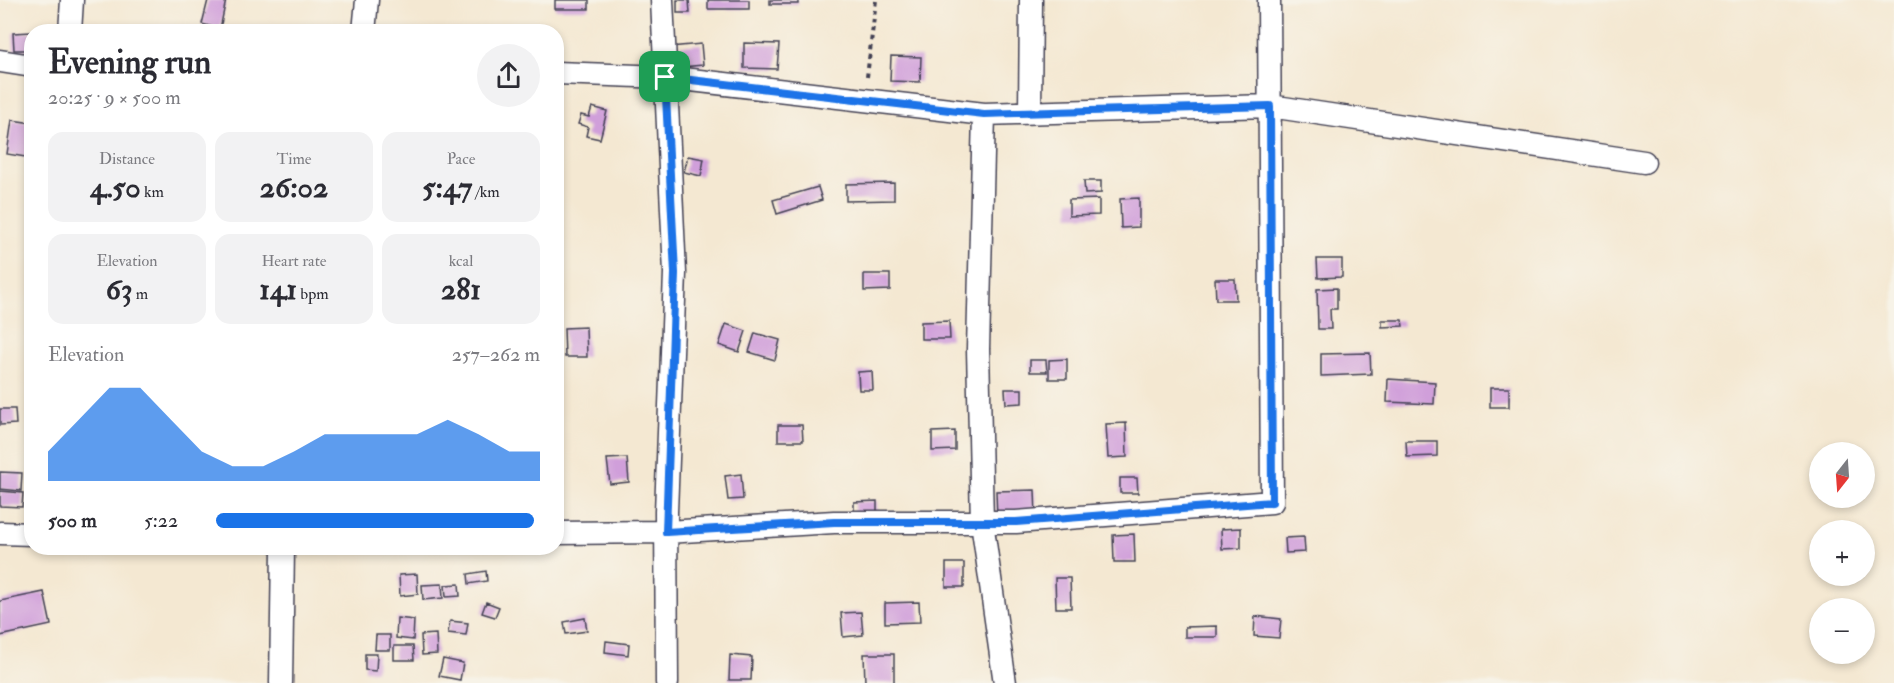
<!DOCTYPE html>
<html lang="en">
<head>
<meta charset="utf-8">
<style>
	body { margin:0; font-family:"IM FELL Double Pica",serif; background:#f2f2f3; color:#2b2b33; height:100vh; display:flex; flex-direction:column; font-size:22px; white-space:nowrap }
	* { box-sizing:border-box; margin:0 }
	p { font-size:20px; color:#7c7c81 }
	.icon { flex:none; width:33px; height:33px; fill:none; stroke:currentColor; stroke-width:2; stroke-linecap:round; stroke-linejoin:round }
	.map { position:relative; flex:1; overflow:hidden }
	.panel { position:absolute; left:24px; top:24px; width:540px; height:531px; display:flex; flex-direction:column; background:#fff; border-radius:24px; box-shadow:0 3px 9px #0003 }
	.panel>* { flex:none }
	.needle { width:39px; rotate:197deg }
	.buttons { position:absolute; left:1809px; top:442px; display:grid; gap:12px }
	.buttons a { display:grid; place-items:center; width:66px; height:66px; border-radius:50%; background:#fff; box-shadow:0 3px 9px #0003; font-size:30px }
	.pin { position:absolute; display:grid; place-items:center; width:51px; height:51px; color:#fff; margin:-26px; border-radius:12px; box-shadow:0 3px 9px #0006 }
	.round { display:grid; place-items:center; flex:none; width:63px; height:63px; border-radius:32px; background:#f2f2f3 }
	.head { display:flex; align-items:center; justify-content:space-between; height:102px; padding:0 24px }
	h1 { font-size:33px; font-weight:700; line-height:45px }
	.stats { display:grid; grid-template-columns:repeat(3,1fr); gap:9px; height:102px; padding:6px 24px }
	.stats div { display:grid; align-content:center; border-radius:15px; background:#f2f2f3; text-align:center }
	.stats b { font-size:30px; font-weight:700 }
	.stats small { font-size:16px; font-weight:400 }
	.stats p { font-size:16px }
	.chart { height:168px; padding:12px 24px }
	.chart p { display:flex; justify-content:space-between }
	.chart svg { width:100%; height:108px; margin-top:6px; fill:#1a73e8; opacity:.7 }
	ul { padding:0 24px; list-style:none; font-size:20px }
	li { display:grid; grid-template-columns:96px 72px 1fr; align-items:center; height:45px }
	li i { height:15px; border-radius:8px; background:#1a73e8 }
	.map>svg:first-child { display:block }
	.building { fill:#d09fda }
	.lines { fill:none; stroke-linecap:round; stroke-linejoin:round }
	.minor-casing { stroke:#424052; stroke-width:25 }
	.path { stroke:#424052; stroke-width:4; stroke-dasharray:4.5 4.5; stroke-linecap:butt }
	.minor { stroke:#fff; stroke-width:22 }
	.route-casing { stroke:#fff; stroke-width:12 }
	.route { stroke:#1a73e8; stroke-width:8 }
</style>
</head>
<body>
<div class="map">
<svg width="1894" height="683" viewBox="0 0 1894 683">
	<rect width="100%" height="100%" fill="#f7f3e8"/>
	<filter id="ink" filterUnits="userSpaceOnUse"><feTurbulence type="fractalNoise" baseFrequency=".0167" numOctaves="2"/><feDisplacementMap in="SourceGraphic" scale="12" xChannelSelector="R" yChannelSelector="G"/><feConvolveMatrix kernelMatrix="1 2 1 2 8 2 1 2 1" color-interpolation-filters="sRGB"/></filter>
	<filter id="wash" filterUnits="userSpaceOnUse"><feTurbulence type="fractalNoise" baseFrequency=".008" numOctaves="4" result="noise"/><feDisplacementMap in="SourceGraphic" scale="24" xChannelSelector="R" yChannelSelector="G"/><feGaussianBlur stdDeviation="1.35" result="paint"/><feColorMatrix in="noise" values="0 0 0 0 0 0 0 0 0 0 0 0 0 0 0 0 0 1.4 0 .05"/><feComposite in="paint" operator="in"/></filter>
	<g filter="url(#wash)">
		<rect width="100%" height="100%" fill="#f4e8d2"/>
		<g id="blocks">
			<path class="building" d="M208 0H226L220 29 202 24Z
				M555 0H589V9H555Z
				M677 0H689L690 13H677Z
				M708 0H749V9H708Z
				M770 0H798V4H770Z
				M32 32V50H14L13 33Z
				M744 43 779 44 777 69 744 68Z
				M701 44 703 65 671 68 670 47Z
				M891 56 921 57 920 82 890 81Z
				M592 107 607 111 600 139 586 136 588 127 578 124 581 115 589 117Z
				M12 120 32 123V158L7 154Z
				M688 156 704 159 701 176 684 172Z
				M1084 181H1101V193L1085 194Z
				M894 183V200L846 201V184Z
				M818 187 822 200 777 214 773 200Z
				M1139 198V227L1121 228 1120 199Z
				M1099 199V215L1069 216V200Z
				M1317 259H1342V277L1318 278Z
				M864 274H890V290L864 291Z
				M1215 279H1235L1236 300H1216Z
				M1337 288V309H1330L1331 329H1318L1317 289Z
				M1382 320H1402L1403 326 1382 327Z
				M949 321 950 339H921V322Z
				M726 324 746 331 739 352 719 345Z
				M586 327 587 357H565L564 328Z
				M755 333 780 340 775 360 749 352Z
				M1370 353 1371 374 1321 376V354Z
				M1067 359V379H1049V360Z
				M1030 360H1046L1047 372H1030Z
				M872 371 873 390H859L858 372Z
				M1388 379 1435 382 1434 404 1387 402Z
				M1490 388H1509V407H1490Z
				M1005 389H1022V403L1006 404Z
				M0 409H15L16 424 0 425Z
				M1126 423 1127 457 1108 458 1106 424Z
				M778 425H802L803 441H778Z
				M955 431V450L932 451V432Z
				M1406 441H1437V456L1407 457Z
				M556 458H560L563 490 556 491Z
				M627 458 629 482 610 484 607 459Z
				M0 472 22 473 21 491 0 489Z
				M741 474 743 499 728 500 725 476Z
				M1120 478H1137L1138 493H1120Z
				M1035 490 1036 517 997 518 996 491Z
				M0 491 23 493 22 507 0 506Z
				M877 501V515L854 516V502Z
				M1241 528V548L1222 549 1221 529Z
				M1134 534 1135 562H1114L1113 535Z
				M1304 537 1305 552 1286 553 1285 538Z
				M946 563H964V587H946Z
				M486 571 487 581 469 584 468 574Z
				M417 574 418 594 400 596 399 575Z
				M1055 578H1070L1071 608H1056Z
				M442 584 443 598 423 600 422 585Z
				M459 584 460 596 446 597 445 585Z
				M44 592 51 625 0 636V601Z
				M486 602 499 607 495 617 482 613Z
				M919 602 920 622 885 623V603Z
				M861 612 863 635 843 637 841 613Z
				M1255 616 1281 619 1279 638 1254 636Z
				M397 618 414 620 413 640 396 638Z
				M585 618 587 631 566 634 564 622Z
				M450 621 468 623 466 635 448 633Z
				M1217 626V637H1185V627Z
				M436 634 437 654 422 655 421 635Z
				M376 635H390V650H375Z
				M606 641 629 644 628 655 605 652Z
				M394 646H413L414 660H394Z
				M365 654H377L376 671 365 670Z
				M864 654H894V683H865Z
				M730 655 752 657 751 680H729Z
				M443 659 463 663 460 680 439 676Z"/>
		</g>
	</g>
	<g filter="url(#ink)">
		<use href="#blocks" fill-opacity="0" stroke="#424052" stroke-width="1.5"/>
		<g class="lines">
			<g class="minor-casing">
				<path id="minor" d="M662 0 675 273 666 512 667 683
					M70 32 72 0
					M364 32 367 0
					M0 61 32 66
					M556 73 665 77 984 114 1270 106 1644 162
					M1030 111 1031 0
					M984 114 978 349 982 522 1005 683
					M0 533 32 534
					M556 533 666 532 834 522H1016L1272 502 1269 0
					M281 683 283 548"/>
			</g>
			<path class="path" d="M867 77 876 0"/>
			<use href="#minor" class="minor"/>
		</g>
	</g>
	<g class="lines" filter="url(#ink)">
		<g class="route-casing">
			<path id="route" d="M665 77 984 114 1270 106 1272 502 1016 522H834L666 532 675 273Z"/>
		</g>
		<use href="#route" class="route"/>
	</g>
</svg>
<div class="buttons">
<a><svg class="needle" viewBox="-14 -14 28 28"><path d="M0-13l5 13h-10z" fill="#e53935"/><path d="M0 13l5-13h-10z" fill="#7c7c81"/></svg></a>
<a>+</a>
<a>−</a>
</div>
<div class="pin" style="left:665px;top:77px;background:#1e9e55"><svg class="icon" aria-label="arrive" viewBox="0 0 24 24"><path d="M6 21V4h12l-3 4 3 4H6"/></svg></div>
<section class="panel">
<div class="head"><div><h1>Evening run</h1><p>20:25 · 9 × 500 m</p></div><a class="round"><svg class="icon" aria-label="share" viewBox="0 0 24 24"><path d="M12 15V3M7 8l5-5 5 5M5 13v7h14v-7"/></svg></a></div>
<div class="stats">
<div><p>Distance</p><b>4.50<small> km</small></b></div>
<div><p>Time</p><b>26:02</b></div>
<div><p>Pace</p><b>5:47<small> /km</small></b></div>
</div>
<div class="stats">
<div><p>Elevation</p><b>63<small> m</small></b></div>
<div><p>Heart rate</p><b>141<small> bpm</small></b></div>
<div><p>kcal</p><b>281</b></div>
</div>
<div class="chart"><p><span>Elevation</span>257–262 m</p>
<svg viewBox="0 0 160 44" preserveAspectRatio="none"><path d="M0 44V32L10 19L20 6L30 6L40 19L50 32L60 38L70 38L80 32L90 25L100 25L110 25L120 25L130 19L140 25L150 32L160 32V44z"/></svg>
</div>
<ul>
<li><b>500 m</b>5:22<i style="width:98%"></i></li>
</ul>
</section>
</div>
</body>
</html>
